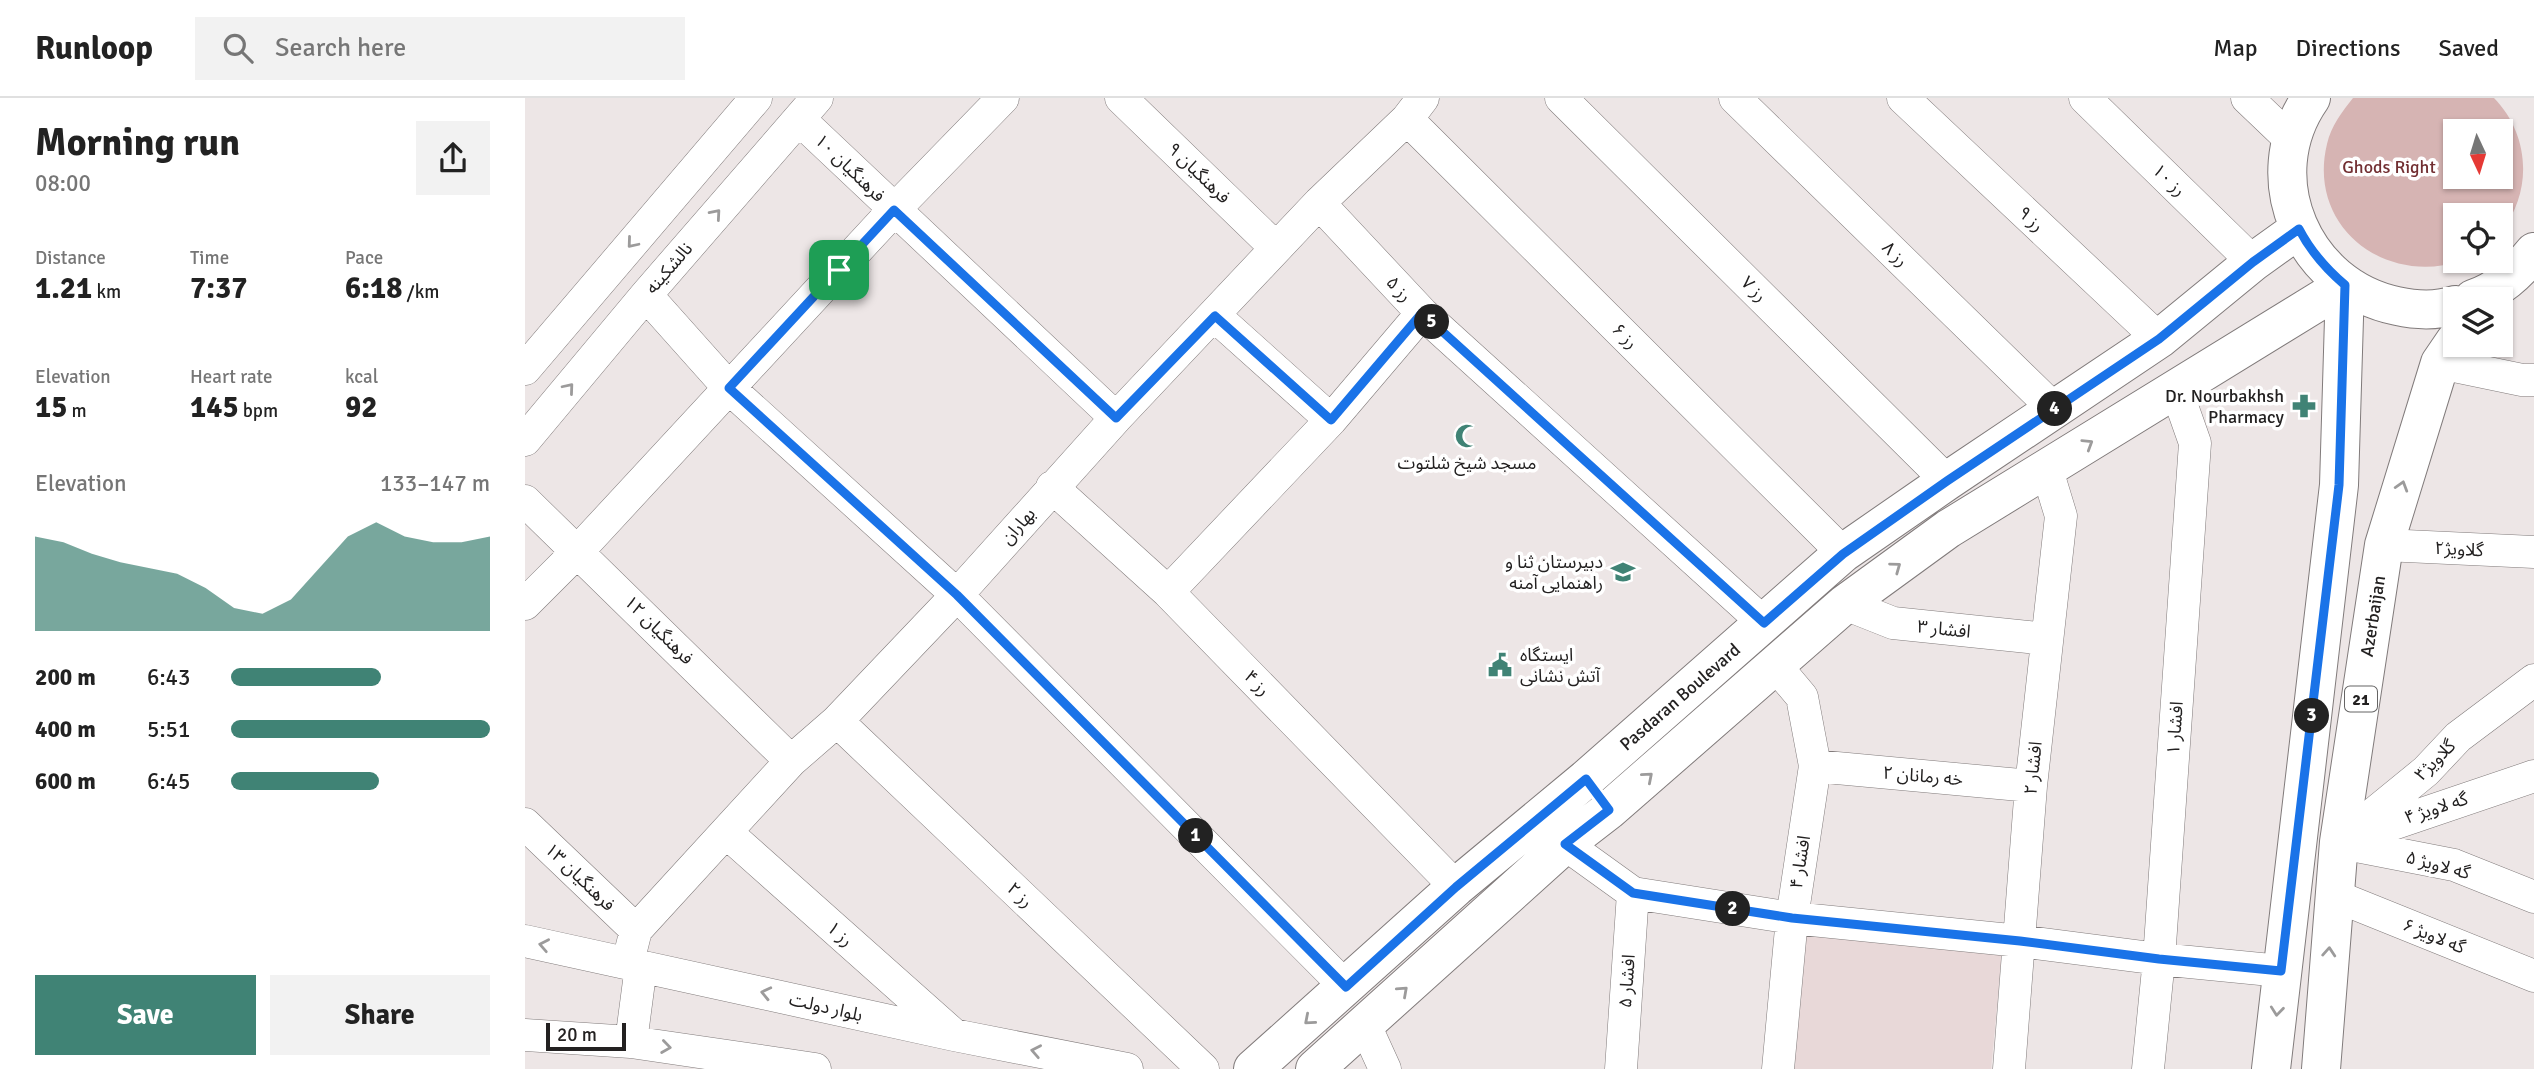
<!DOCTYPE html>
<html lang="en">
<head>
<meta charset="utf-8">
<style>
	body { margin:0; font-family:Signika,"Noto Sans Arabic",sans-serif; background:#f2f2f2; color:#222; height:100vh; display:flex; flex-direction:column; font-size:26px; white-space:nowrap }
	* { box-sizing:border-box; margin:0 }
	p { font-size:23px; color:#767676 }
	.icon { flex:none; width:38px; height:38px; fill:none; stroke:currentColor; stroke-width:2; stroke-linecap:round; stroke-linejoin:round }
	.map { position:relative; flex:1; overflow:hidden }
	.panel { display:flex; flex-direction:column; background:#fff; width:525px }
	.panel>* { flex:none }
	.needle { width:46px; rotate:176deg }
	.fabs { position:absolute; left:1918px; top:21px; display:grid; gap:14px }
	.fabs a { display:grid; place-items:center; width:70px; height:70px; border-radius:0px; background:#fff; box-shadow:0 2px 5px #0004; font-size:35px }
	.scale { position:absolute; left:21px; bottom:18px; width:80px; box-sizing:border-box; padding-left:7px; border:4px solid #232121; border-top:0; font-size:19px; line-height:24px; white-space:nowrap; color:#232121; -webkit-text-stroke:5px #fff; paint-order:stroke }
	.pin { position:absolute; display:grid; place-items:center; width:60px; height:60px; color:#fff; margin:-30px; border-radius:14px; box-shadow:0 4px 10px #0006 }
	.km { position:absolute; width:35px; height:35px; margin:-18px; border-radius:50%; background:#222; color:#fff; font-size:19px; line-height:35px; text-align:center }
	.round { display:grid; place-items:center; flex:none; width:74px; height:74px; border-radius:0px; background:#f2f2f2 }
	.headline { display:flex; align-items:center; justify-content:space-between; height:119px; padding:0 35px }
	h1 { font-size:38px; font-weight:800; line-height:52px }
	.metrics { display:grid; grid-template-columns:repeat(3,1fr); gap:10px; height:119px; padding:7px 35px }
	.metrics div { display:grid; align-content:center }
	.metrics b { font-size:30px; font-weight:800 }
	.metrics small { font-size:19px; font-weight:400 }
	.metrics p { font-size:19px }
	.chart { height:196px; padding:14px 35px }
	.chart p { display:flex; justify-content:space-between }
	.chart svg { width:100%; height:126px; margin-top:7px; fill:#408375; opacity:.7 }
	.cta { display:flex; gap:14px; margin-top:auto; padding:14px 35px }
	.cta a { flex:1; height:80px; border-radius:0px; background:#408375; color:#fff; font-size:28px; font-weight:800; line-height:80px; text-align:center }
	.cta a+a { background:#f2f2f2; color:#222 }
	ul { padding:0 35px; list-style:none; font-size:23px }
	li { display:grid; grid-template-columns:112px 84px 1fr; align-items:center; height:52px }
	li i { height:18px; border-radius:9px; background:#408375 }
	header { display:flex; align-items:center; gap:42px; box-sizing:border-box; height:98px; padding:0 35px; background:#fff; border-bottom:2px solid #e0e0e0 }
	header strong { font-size:33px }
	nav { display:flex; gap:38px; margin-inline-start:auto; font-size:24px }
	.search { width:490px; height:63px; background:#f2f2f2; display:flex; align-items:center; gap:18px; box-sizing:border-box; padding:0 24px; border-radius:0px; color:#767676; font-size:26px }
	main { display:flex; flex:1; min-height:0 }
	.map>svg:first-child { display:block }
	.built { fill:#e8d8d8 }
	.green { fill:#d6b4b3; fill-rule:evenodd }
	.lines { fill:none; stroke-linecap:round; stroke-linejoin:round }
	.minor-casing { stroke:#817b7b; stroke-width:33 }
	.major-casing { stroke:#817b7b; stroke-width:40 }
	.minor { stroke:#fff; stroke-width:32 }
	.major { stroke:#fff; stroke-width:38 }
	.oneway { stroke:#9c9b9b }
	.route-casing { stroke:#fff; stroke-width:14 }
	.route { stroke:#1a73e8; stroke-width:9 }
	.labels { text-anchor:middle; stroke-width:7; stroke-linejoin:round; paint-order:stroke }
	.shield { fill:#fff; stroke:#656464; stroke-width:2 }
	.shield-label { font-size:16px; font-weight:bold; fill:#232121 }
	.park-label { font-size:18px; fill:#722f32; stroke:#fff }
	.street-label { font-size:18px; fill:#232121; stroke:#fff }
	.poi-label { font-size:18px; fill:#232121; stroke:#fff; text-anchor:end }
</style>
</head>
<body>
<header>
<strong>Runloop</strong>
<div class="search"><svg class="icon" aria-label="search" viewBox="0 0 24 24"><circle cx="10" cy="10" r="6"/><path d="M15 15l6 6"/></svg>Search here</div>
<nav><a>Map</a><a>Directions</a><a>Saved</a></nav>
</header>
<main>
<section class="panel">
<div class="headline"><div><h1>Morning run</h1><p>08:00</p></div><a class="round"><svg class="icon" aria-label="share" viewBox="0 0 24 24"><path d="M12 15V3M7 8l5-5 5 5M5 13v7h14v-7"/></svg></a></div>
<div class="metrics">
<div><p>Distance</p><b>1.21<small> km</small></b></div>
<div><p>Time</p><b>7:37</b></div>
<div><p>Pace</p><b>6:18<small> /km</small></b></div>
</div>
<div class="metrics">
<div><p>Elevation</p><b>15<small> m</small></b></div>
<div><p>Heart rate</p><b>145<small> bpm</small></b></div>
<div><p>kcal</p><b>92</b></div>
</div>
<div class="chart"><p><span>Elevation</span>133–147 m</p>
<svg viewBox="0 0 160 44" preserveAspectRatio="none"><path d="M0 44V11L10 13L20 17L30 20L40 22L50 24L60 29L70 36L80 38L90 33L100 22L110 11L120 6L130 11L140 13L150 13L160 11V44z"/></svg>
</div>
<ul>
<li><b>200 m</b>6:43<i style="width:58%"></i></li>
<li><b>400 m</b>5:51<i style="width:100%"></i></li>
<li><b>600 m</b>6:45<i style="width:57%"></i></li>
</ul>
<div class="cta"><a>Save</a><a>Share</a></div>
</section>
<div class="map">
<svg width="2009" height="971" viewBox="0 0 2009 971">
	<rect width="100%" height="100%" fill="#ede6e6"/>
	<path class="built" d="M1278 836 1477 857 1466 971H1264Z"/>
	<path class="green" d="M1828 0H1969C2005 37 2008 93 1976 134V117H1930V163H1936C1859 188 1782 128 1802 46 1806 28 1817 14 1828 0ZM1930 33H1976V79H1930Z"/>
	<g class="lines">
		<g class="minor-casing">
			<path id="minor" d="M596 0 751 150
				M1036 0 1422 383
				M1210 0 1529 311
				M1378 0 1634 241
				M1560 0 1728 164
				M1722 0 1766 42
				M274 21 591 320
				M882 21 1318 455
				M794 105 897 215 1239 525
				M121 197 204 290 432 497 821 889
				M690 218 806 322 897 215
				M1915 265 1997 282H2009
				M0 271 231 0
				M0 342 121 197 292 0
				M527 389 643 494 931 789
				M0 403 266 663
				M1859 447 2009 454
				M643 494 806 322
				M0 506 53 453 369 112 478 0
				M1320 506 1368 525 1522 541
				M1251 568 1277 599 1290 668 1267 820 1253 971
				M312 623 678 971
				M1290 668 1506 688
				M0 726 111 832
				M202 735 428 936
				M1838 736 2009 678
				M1814 744 1901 673 1933 639 2009 582
				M1816 745 1929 767 2009 799
				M1040 746 1108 795 1267 820 1495 843 1634 861 1756 873
				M1808 797 2009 878
				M0 843 429 937 602 971
				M103 864 111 832 266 663 312 623 432 497 591 320 794 105 882 21 898 0
				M840 927 860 971
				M0 937 106 944 290 971
				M106 944 116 868
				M1096 971 1108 795
				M1484 971 1506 688 1536 418 1522 372
				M1623 971 1634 861 1670 345 1651 291"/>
		</g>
		<g class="major-casing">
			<path id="major" d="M1786 0C1730 80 1779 189 1872 208 1890 212 1912 213 1930 207
				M1948 201C1974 192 1992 175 2009 154
				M728 971 931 789 1061 681 1318 455 1422 383 1634 241 1728 164 1774 131
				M790 971 1040 746 1084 712 1320 506 1423 431 1820 187
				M1746 971 1814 387 1820 187
				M1796 971 1814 744 1859 447 1915 265 1930 243"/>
		</g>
		<use href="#minor" class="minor"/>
		<use href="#major" class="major"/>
	</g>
	<defs><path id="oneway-chevron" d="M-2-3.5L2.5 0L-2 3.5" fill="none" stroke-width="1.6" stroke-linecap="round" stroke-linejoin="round" transform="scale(1.75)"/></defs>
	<g class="oneway">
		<use href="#oneway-chevron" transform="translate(191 116) rotate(-49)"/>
		<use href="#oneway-chevron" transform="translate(107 145) rotate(130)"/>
		<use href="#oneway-chevron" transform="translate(44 290) rotate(-50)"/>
		<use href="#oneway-chevron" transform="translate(1563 346) rotate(-32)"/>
		<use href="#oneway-chevron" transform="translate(1877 388) rotate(-73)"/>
		<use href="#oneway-chevron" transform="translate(1371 469) rotate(-36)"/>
		<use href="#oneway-chevron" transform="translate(1123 679) rotate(-41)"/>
		<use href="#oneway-chevron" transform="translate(19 847) rotate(-169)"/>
		<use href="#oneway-chevron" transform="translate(1804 854) rotate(-86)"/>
		<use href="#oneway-chevron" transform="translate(878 893) rotate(-42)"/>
		<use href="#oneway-chevron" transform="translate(241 895) rotate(-167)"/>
		<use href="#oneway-chevron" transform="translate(1752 913) rotate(96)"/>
		<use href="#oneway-chevron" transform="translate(784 922) rotate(139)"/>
		<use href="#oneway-chevron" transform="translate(141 949) rotate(8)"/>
		<use href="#oneway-chevron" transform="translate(511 953) rotate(-169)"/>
	</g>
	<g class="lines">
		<g class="route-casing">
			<path id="route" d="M369 112 591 320 690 218 806 322 897 215 1239 525 1318 456 1422 383 1634 241 1728 164 1774 131C1786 154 1800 170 1820 187L1814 387 1756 873 1634 861 1495 843 1267 820 1108 795 1040 746 1084 712 1061 681 931 789 821 889 432 497 204 290Z"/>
		</g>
		<use href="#route" class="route"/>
	</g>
	<defs>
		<g id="pharmacy-bare" transform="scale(1.89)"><path d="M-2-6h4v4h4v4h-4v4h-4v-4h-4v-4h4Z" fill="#408375" stroke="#fff" stroke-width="2.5" paint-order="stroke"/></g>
		<g id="mosque-bare" transform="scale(1.89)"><path d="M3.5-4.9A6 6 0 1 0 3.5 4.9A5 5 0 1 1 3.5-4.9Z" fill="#408375" stroke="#fff" stroke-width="2.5" paint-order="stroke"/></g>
		<g id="school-bare" transform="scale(1.89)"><path d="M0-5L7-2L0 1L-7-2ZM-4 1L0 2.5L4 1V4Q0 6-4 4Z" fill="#408375" stroke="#fff" stroke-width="2.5" paint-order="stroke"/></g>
		<g id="civic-bare" transform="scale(1.89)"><path d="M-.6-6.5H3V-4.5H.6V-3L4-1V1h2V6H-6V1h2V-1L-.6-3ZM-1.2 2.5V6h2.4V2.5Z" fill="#408375" stroke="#fff" stroke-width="2.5" paint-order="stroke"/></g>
	</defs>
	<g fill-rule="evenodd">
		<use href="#pharmacy-bare" x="1779" y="308"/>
		<use href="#mosque-bare" x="942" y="338"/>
		<use href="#school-bare" x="1098" y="474"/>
		<use href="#civic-bare" x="975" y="567"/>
	</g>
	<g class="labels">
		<rect class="shield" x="1820" y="588.5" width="32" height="25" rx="5"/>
		<g class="shield-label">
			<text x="1836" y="607">21</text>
		</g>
		<g class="park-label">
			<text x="1864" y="75">Ghods Right</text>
		</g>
		<g class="street-label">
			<text transform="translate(325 70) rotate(44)" y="6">فرهنگیان ۱۰</text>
			<text transform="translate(674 75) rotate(44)" y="6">فرهنگیان ۹</text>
			<text transform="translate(1644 82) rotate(44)" y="6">رز ۱۰</text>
			<text transform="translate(1506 121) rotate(43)" y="6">رز ۹</text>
			<text transform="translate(1370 156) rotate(44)" y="6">رز ۸</text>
			<text transform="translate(144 170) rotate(-49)" y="6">نالشکینه</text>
			<text transform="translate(874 191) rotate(47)" y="6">رز ۵</text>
			<text transform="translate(1229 191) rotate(45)" y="6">رز ۷</text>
			<text transform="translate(1100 238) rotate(45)" y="6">رز ۶</text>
			<text transform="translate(493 428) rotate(-49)" y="6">بهاران</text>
			<text transform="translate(1934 451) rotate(3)" y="6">گلاویژ۲</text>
			<text transform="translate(1848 518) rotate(-81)" y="6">Azerbaijan</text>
			<text transform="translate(1419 531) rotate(6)" y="6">افشار ۳</text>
			<text transform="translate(134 532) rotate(45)" y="6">فرهنگیان ۱۲</text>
			<text transform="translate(732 585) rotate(46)" y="6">رز ۴</text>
			<text transform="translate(1155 599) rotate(-41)" y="6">Pasdaran Boulevard</text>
			<text transform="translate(1650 630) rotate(-86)" y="6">افشار ۱</text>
			<text transform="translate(1910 662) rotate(-45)" y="6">گلاویژ۳</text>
			<text transform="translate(1508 670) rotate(-84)" y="6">افشار ۲</text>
			<text transform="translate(1398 678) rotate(5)" y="6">خه رمانان ۲</text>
			<text transform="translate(1911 710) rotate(-18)" y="6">گه لاویژ ۴</text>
			<text transform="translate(1275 764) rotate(-81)" y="6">افشار ۴</text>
			<text transform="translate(1913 767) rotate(15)" y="6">گه لاویژ ۵</text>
			<text transform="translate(55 779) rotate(44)" y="6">فرهنگیان ۱۳</text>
			<text transform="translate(495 797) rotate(44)" y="6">رز ۲</text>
			<text transform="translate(315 836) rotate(42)" y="6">رز ۱</text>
			<text transform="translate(1909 838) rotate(22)" y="6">گه لاویژ ۶</text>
			<text transform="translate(1102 883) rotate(-86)" y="6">افشار ۵</text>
			<text transform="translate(301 909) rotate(13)" y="6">بلوار دولت</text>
		</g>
		<g class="poi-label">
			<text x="1759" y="304">Dr. Nourbakhsh<tspan x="1759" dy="21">Pharmacy</tspan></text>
			<text x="942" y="371" text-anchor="middle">مسجد شیخ شلتوت</text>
			<text x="1078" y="470">دبیرستان ثنا و<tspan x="1078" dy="21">راهنمایی آمنه</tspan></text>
			<text x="995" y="563" text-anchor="start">ایستگاه<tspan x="995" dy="21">آتش نشانی</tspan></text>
		</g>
	</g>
</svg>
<div class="fabs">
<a><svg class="needle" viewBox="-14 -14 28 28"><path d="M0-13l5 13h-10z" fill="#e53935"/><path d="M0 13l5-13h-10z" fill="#767676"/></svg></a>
<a><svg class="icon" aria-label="locate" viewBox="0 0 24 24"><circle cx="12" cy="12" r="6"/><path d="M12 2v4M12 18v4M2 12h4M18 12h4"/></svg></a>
<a><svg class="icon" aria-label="layers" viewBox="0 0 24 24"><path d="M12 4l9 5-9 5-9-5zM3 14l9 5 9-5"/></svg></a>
</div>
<div class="scale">20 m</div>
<div class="pin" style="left:314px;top:172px;background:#1e9e55"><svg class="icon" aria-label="arrive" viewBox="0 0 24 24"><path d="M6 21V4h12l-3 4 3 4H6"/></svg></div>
<b class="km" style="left:671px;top:738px">1</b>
<b class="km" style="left:1208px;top:811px">2</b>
<b class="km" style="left:1787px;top:618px">3</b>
<b class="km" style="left:1530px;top:311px">4</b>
<b class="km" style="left:907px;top:224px">5</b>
</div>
</main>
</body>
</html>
